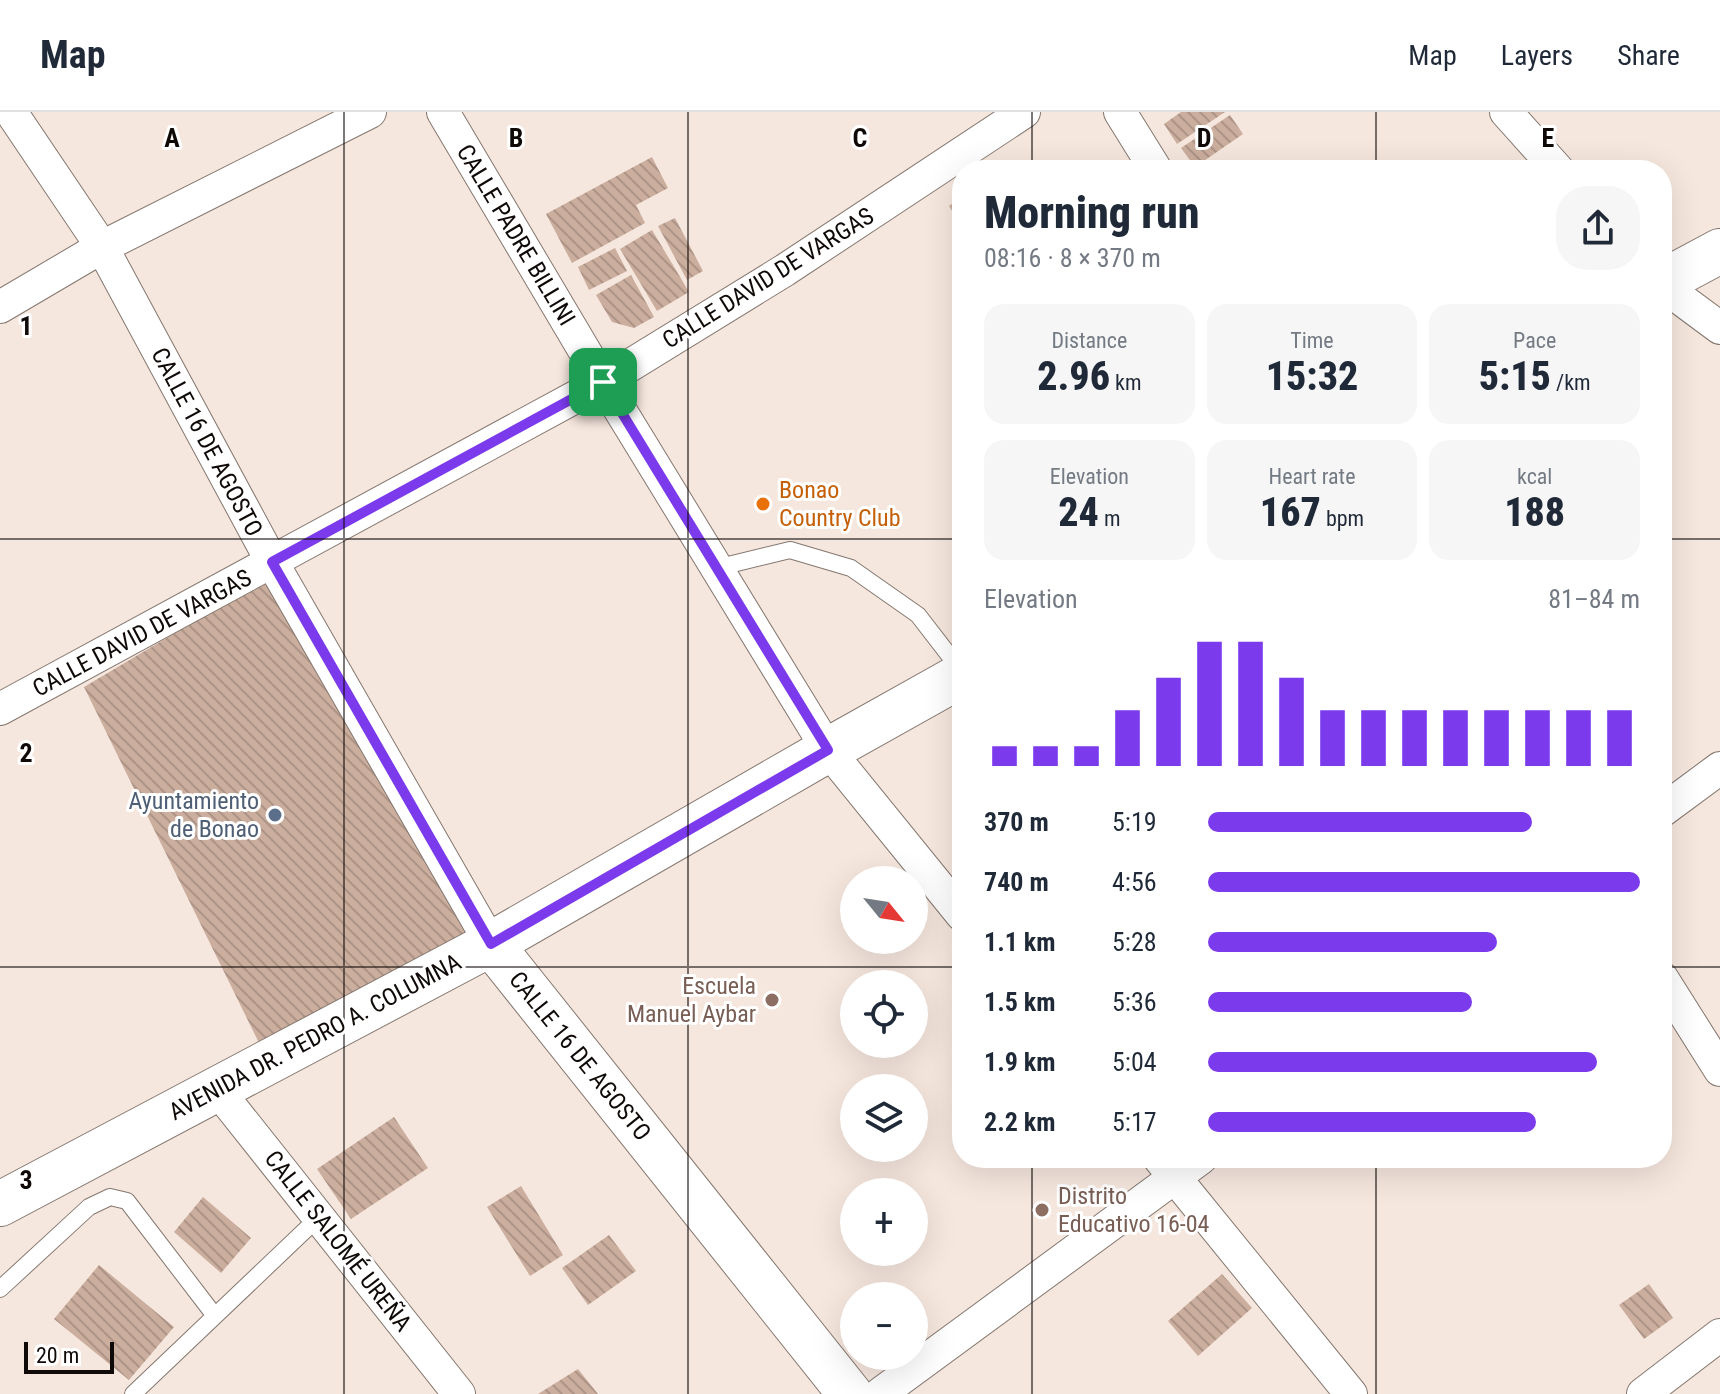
<!DOCTYPE html>
<html lang="en">
<head>
<meta charset="utf-8">
<style>
	body { margin:0; font-family:"Roboto Condensed",sans-serif; background:#f6f6f7; color:#1f2937; height:100vh; display:flex; flex-direction:column; font-size:30px; white-space:nowrap }
	* { box-sizing:border-box; margin:0 }
	p { font-size:26px; color:#747a83 }
	.icon { flex:none; width:44px; height:44px; fill:none; stroke:currentColor; stroke-width:2; stroke-linecap:round; stroke-linejoin:round }
	.map { position:relative; flex:1; overflow:hidden }
	.sheet { position:absolute; left:952px; top:48px; width:720px; height:1008px; display:flex; flex-direction:column; background:#fff; border-radius:32px; box-shadow:0 8px 32px #0002 }
	.sheet>* { flex:none }
	.needle { width:52px; rotate:120deg }
	.controls { position:absolute; left:840px; top:754px; display:grid; gap:16px }
	.controls a { display:grid; place-items:center; width:88px; height:88px; border-radius:50%; background:#fff; box-shadow:0 8px 32px #0002; font-size:40px }
	.scale { position:absolute; left:24px; bottom:20px; width:90px; box-sizing:border-box; padding-left:8px; border:4px solid #0f0a08; border-top:0; font-size:22px; line-height:28px; white-space:nowrap; color:#0f0a08; -webkit-text-stroke:6px #fff; paint-order:stroke }
	.pin { position:absolute; display:grid; place-items:center; width:68px; height:68px; color:#fff; margin:-34px; border-radius:16px; box-shadow:0 4px 12px #0006 }
	.round { display:grid; place-items:center; flex:none; width:84px; height:84px; border-radius:32px; background:#f6f6f7 }
	.headline { display:flex; align-items:center; justify-content:space-between; height:136px; padding:0 32px }
	h1 { font-size:44px; font-weight:800; line-height:60px }
	.metrics { display:grid; grid-template-columns:repeat(3,1fr); gap:12px; height:136px; padding:8px 32px }
	.metrics div { display:grid; align-content:center; border-radius:20px; background:#f6f6f7; text-align:center }
	.metrics b { font-size:40px; font-weight:800 }
	.metrics small { font-size:22px; font-weight:400 }
	.metrics p { font-size:22px }
	.chart { height:224px; padding:16px 32px }
	.chart p { display:flex; justify-content:space-between }
	.chart svg { width:100%; height:144px; margin-top:8px; stroke:#7c3aed; stroke-width:6 }
	ul { padding:0 32px; list-style:none; font-size:26px }
	li { display:grid; grid-template-columns:128px 96px 1fr; align-items:center; height:60px }
	li i { height:20px; border-radius:10px; background:#7c3aed }
	header { display:flex; align-items:center; gap:48px; box-sizing:border-box; height:112px; padding:0 40px; background:#fff; border-bottom:2px solid #e0e1e3 }
	header strong { font-size:38px }
	nav { display:flex; gap:44px; margin-inline-start:auto; font-size:28px }
	.map>svg:first-child { display:block }
	.building { fill:url(#building-back-hatch) }
	.lines { fill:none; stroke-linecap:round; stroke-linejoin:round }
	.service-casing { stroke:#84776f; stroke-width:18 }
	.minor-casing { stroke:#84776f; stroke-width:34 }
	.secondary-casing { stroke:#84776f; stroke-width:46 }
	.service { stroke:#fff; stroke-width:16 }
	.minor { stroke:#fff; stroke-width:32 }
	.secondary { stroke:#fff; stroke-width:44 }
	.route-casing { stroke:#fff; stroke-width:16 }
	.route { stroke:#7c3aed; stroke-width:10 }
	.grid { fill:none; stroke:#0f0a08; stroke-width:2; stroke-opacity:0.55 }
	.food-dot { fill:#e8710a; stroke:#fff; stroke-width:3 }
	.service-dot { fill:#5c6f8a; stroke:#fff; stroke-width:3 }
	.education-dot { fill:#8d6e63; stroke:#fff; stroke-width:3 }
	.labels { text-anchor:middle; stroke-width:6; stroke-linejoin:round; paint-order:stroke }
	.street-label { font-size:24px; fill:#0f0a08; stroke:#fff }
	.food-label { font-size:24px; fill:#c56008; stroke:#fff; text-anchor:start }
	.service-label { font-size:24px; fill:#4e5e75; stroke:#fff; text-anchor:end }
	.education-label { font-size:24px; fill:#785e54; stroke:#fff; text-anchor:end }
	.grid-label { font-size:26px; text-anchor:middle; font-weight:bold; fill:#0f0a08; stroke:#fff; stroke-width:6; stroke-linejoin:round; paint-order:stroke }
</style>
</head>
<body>
<header>
<strong>Map</strong>
<nav><a>Map</a><a>Layers</a><a>Share</a></nav>
</header>
<div class="map">
<svg width="1720" height="1282" viewBox="0 0 1720 1282">
	<defs>
		<pattern id="building-back-hatch" width="6" height="6" patternUnits="userSpaceOnUse" patternTransform="scale(2)"><rect width="6" height="6" fill="#cbae9d"/><path d="M-1 5l2 2M0 0l6 6M5-1l2 2" fill="none" stroke="#ad9486"/></pattern>
	</defs>
	<rect width="100%" height="100%" fill="#f6e7de"/>
	<path class="building" d="M1181 0H1225L1177 32 1164 12Z
		M1230 3 1243 22 1195 55 1181 36Z
		M652 45 668 76 636 93 645 111 572 151 546 102Z
		M962 84V114L949 94Z
		M675 106 703 159 687 168 658 114Z
		M652 118 689 180 657 199 620 137Z
		M615 136 627 159 589 178 578 155Z
		M631 163 654 205 634 216 612 210 596 183Z
		M268 466 475 832 261 935 84 575Z
		M394 1005 428 1056 351 1107 317 1057Z
		M521 1074 563 1143 530 1164 487 1095Z
		M203 1085 251 1126 221 1161 174 1120Z
		M609 1123 636 1159 588 1193 562 1156Z
		M99 1153 174 1215 129 1268 54 1207Z
		M1222 1162 1252 1196 1198 1244 1168 1209Z
		M1649 1172 1673 1206 1644 1227 1619 1193Z
		M578 1257 598 1282H538Z"/>
	<g class="lines">
		<g class="service-casing">
			<path id="service" d="M716 456 790 438 851 456 918 503 962 560
				M0 1177 89 1095 110 1085 127 1089 215 1204
				M133 1282 319 1105"/>
		</g>
		<g class="minor-casing">
			<path id="minor" d="M11 0 102 135 272 450 491 832
				M443 0 603 270 828 638 962 803
				M1120 0 1156 58
				M1506 0 1558 58
				M1662 173 1720 216
				M0 195 102 135 370 0
				M0 597 603 270 785 158 1024 0
				M1662 699 1720 656
				M1662 866 1720 958
				M216 976 459 1282
				M1159 1046 1351 1282
				M880 1282 1201 1046
				M1643 1282 1720 1223"/>
		</g>
		<g class="secondary-casing">
			<path id="secondary" d="M1662 170 1720 139
				M491 832 850 1282
				M0 1092 491 832 828 638 962 563"/>
		</g>
		<use href="#service" class="service"/>
		<use href="#minor" class="minor"/>
		<use href="#secondary" class="secondary"/>
	</g>
	<g class="lines">
		<g class="route-casing">
			<path id="route" d="M603 270 828 638 491 832 272 450Z"/>
		</g>
		<use href="#route" class="route"/>
	</g>
	<path class="grid" d="M344 0V1282M688 0V1282M1032 0V58M1376 0V58M0 427H962M1662 427H1720M0 855H962M1662 855H1720M1032 1046V1282M1376 1046V1282"/>
	<circle class="food-dot" cx="763" cy="392" r="8"/>
	<circle class="service-dot" cx="275" cy="703" r="8"/>
	<g class="education-dot">
		<circle cx="772" cy="888" r="8"/>
		<circle cx="1042" cy="1098" r="8"/>
	</g>
	<g class="labels">
		<g class="street-label">
			<text transform="translate(516 123) rotate(59)" y="8">CALLE PADRE BILLINI</text>
			<text transform="translate(768 166) rotate(-32)" y="8">CALLE DAVID DE VARGAS</text>
			<text transform="translate(207 330) rotate(62)" y="8">CALLE 16 DE AGOSTO</text>
			<text transform="translate(142 521) rotate(-28)" y="8">CALLE DAVID DE VARGAS</text>
			<text transform="translate(315 925) rotate(-28)" y="8">AVENIDA DR. PEDRO A. COLUMNA</text>
			<text transform="translate(580 944) rotate(51)" y="8">CALLE 16 DE AGOSTO</text>
			<text transform="translate(338 1129) rotate(52)" y="8">CALLE SALOMÉ UREÑA</text>
		</g>
		<g class="food-label">
			<text x="779" y="386">Bonao<tspan x="779" dy="28">Country Club</tspan></text>
		</g>
		<g class="service-label">
			<text x="259" y="697">Ayuntamiento<tspan x="259" dy="28">de Bonao</tspan></text>
		</g>
		<g class="education-label">
			<text x="756" y="882">Escuela<tspan x="756" dy="28">Manuel Aybar</tspan></text>
			<text x="1058" y="1092" text-anchor="start">Distrito<tspan x="1058" dy="28">Educativo 16-04</tspan></text>
		</g>
	</g>
	<g class="grid-label">
		<text x="172" y="35">A</text>
		<text x="516" y="35">B</text>
		<text x="860" y="35">C</text>
		<text x="1204" y="35">D</text>
		<text x="1548" y="35">E</text>
		<text x="26" y="223">1</text>
		<text x="26" y="650">2</text>
		<text x="26" y="1077">3</text>
	</g>
</svg>
<div class="controls">
<a><svg class="needle" viewBox="-14 -14 28 28"><path d="M0-13l5 13h-10z" fill="#e53935"/><path d="M0 13l5-13h-10z" fill="#747a83"/></svg></a>
<a><svg class="icon" aria-label="locate" viewBox="0 0 24 24"><circle cx="12" cy="12" r="6"/><path d="M12 2v4M12 18v4M2 12h4M18 12h4"/></svg></a>
<a><svg class="icon" aria-label="layers" viewBox="0 0 24 24"><path d="M12 4l9 5-9 5-9-5zM3 14l9 5 9-5"/></svg></a>
<a>+</a>
<a>−</a>
</div>
<div class="scale">20 m</div>
<div class="pin" style="left:603px;top:270px;background:#1e9e55"><svg class="icon" aria-label="arrive" viewBox="0 0 24 24"><path d="M6 21V4h12l-3 4 3 4H6"/></svg></div>
<section class="sheet">
<div class="headline"><div><h1>Morning run</h1><p>08:16 · 8 × 370 m</p></div><a class="round"><svg class="icon" aria-label="share" viewBox="0 0 24 24"><path d="M12 15V3M7 8l5-5 5 5M5 13v7h14v-7"/></svg></a></div>
<div class="metrics">
<div><p>Distance</p><b>2.96<small> km</small></b></div>
<div><p>Time</p><b>15:32</b></div>
<div><p>Pace</p><b>5:15<small> /km</small></b></div>
</div>
<div class="metrics">
<div><p>Elevation</p><b>24<small> m</small></b></div>
<div><p>Heart rate</p><b>167<small> bpm</small></b></div>
<div><p>kcal</p><b>188</b></div>
</div>
<div class="chart"><p><span>Elevation</span>81–84 m</p>
<svg viewBox="0 0 160 44" preserveAspectRatio="none"><path d="M5 44V38M15 44V38M25 44V38M35 44V27M45 44V17M55 44V6M65 44V6M75 44V17M85 44V27M95 44V27M105 44V27M115 44V27M125 44V27M135 44V27M145 44V27M155 44V27"/></svg>
</div>
<ul>
<li><b>370 m</b>5:19<i style="width:75%"></i></li>
<li><b>740 m</b>4:56<i style="width:100%"></i></li>
<li><b>1.1 km</b>5:28<i style="width:67%"></i></li>
<li><b>1.5 km</b>5:36<i style="width:61%"></i></li>
<li><b>1.9 km</b>5:04<i style="width:90%"></i></li>
<li><b>2.2 km</b>5:17<i style="width:76%"></i></li>
</ul>
</section>
</div>
</body>
</html>
